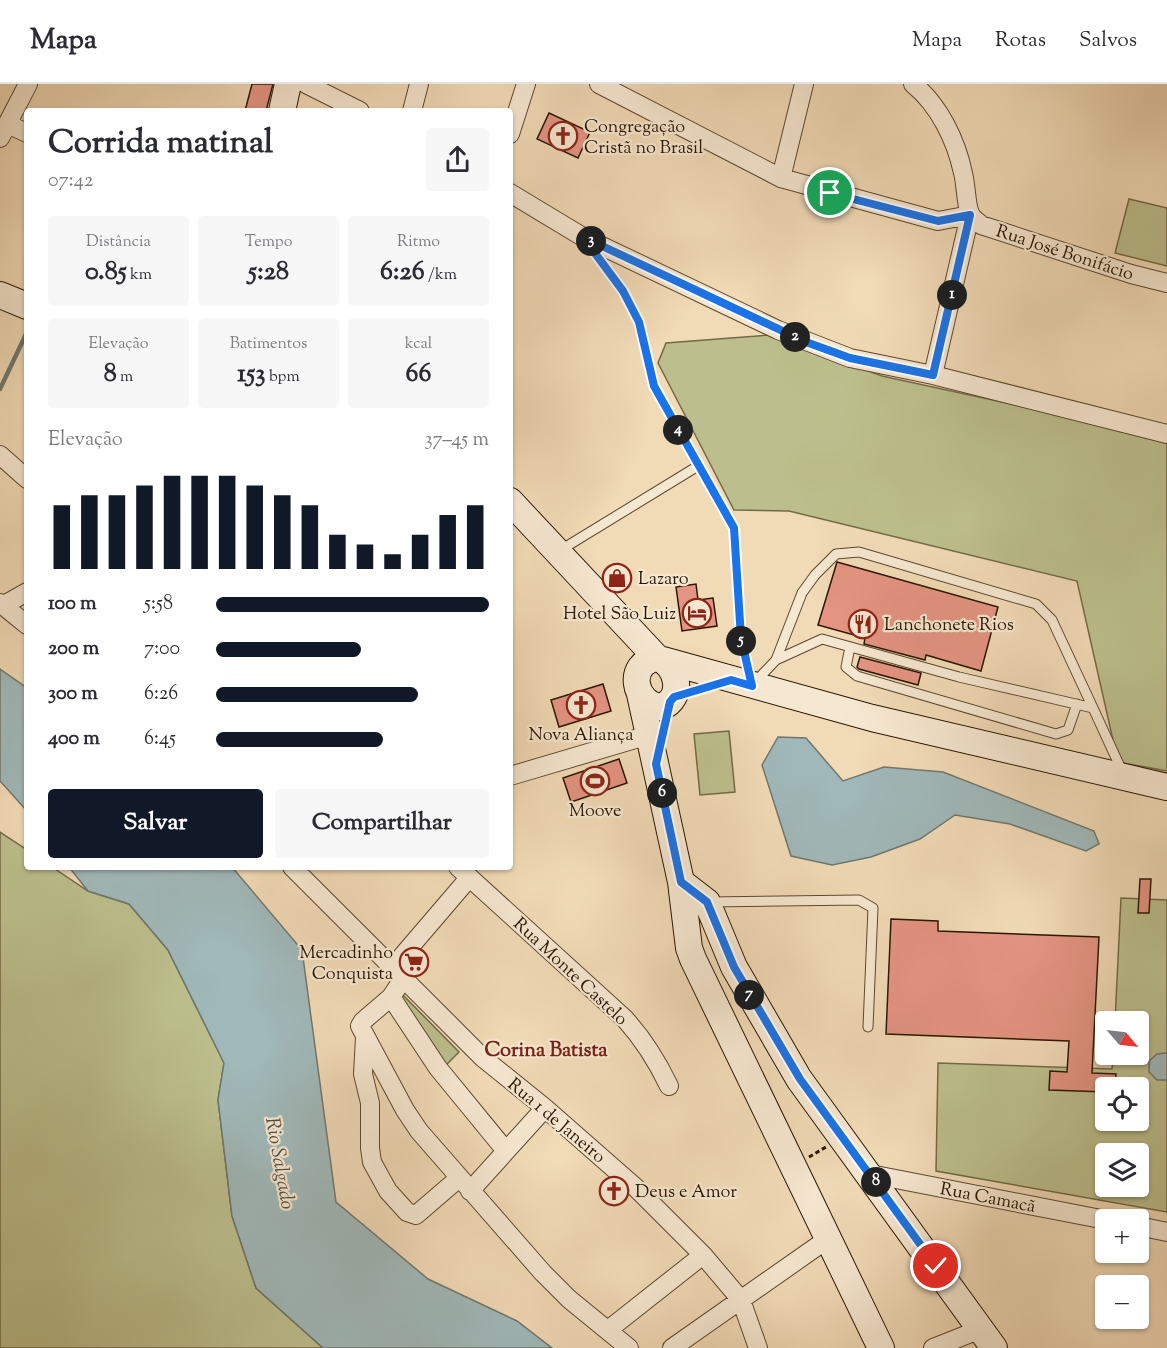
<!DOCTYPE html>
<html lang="pt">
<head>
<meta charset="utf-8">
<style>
	body { margin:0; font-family:"Sorts Mill Goudy",serif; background:#f7f7f7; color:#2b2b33; height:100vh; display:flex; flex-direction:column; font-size:22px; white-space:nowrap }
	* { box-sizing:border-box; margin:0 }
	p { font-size:20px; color:#7c7c81 }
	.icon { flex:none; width:33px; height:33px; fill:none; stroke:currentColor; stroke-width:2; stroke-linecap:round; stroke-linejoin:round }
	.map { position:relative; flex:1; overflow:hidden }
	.side { position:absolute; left:24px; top:24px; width:489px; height:762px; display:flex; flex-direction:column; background:#fff; border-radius:6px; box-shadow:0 2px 4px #0004 }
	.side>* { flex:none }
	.needle { width:39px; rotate:118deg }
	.tools { position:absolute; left:1095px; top:927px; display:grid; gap:12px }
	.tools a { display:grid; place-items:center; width:54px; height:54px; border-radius:6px; background:#fff; box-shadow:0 2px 4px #0004; font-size:30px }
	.pin { position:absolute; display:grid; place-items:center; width:51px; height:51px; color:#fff; margin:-26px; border:3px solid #fff; border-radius:50%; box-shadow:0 2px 6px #0007 }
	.km { position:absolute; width:30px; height:30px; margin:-15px; border-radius:50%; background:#222; color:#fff; font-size:16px; line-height:30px; text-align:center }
	.round { display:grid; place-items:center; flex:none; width:63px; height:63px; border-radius:6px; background:#f7f7f7 }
	.headline { display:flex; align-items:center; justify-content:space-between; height:102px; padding:0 24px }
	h1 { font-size:33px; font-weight:700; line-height:45px }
	.figures { display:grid; grid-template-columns:repeat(3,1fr); gap:9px; height:102px; padding:6px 24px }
	.figures div { display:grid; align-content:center; border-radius:6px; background:#f7f7f7; text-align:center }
	.figures b { font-size:26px; font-weight:700 }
	.figures small { font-size:16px; font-weight:400 }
	.figures p { font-size:16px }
	.chart { height:168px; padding:12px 24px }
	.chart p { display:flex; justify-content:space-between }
	.chart svg { width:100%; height:108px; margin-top:6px; stroke:#111827; stroke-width:6 }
	.cta { display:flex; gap:12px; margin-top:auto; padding:12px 24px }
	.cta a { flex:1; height:69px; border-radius:6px; background:#111827; color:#fff; font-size:24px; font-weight:700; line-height:69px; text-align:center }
	.cta a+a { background:#f7f7f7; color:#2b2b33 }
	ul { padding:0 24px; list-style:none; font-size:20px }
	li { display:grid; grid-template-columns:96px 72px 1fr; align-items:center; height:45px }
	li i { height:15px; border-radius:8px; background:#111827 }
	header { display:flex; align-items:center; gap:36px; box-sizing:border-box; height:84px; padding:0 30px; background:#fff; border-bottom:2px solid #e1e1e2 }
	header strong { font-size:28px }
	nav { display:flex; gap:33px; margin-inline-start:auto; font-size:21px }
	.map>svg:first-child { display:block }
	.green { fill:#bcbf8d; stroke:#736a46; stroke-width:1.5; fill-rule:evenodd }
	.water { fill:#a0b8b9; stroke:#71776f; stroke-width:1.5 }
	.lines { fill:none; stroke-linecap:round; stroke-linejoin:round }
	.stream { stroke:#71776f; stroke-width:4.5 }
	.building { fill:#e49482; stroke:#2a1600; stroke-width:1.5 }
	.lane-casing { stroke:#5c472e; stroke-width:11 }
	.street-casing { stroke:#5c472e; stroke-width:20 }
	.secondary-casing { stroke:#2a1600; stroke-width:28 }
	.path { stroke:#2a1600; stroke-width:3; stroke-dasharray:4.5 3; stroke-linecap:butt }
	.lane { stroke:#f6e7d0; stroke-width:9 }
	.street { stroke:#f6e7d0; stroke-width:18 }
	.secondary { stroke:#f6e7d0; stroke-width:26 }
	.route-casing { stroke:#fff; stroke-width:12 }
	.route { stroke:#1a73e8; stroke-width:8 }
	.labels { text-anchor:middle; stroke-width:4.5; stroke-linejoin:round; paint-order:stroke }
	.poi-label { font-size:18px; fill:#2a1600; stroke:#f6e7d0; text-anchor:start }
	.street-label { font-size:18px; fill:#2a1600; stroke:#f6e7d0 }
	.neighbourhood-label { font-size:20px; font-weight:bold; fill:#7a1f14; stroke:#f6e7d0 }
	.water-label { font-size:20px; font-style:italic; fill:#534f41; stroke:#f6e7d0 }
</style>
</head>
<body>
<header>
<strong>Mapa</strong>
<nav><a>Mapa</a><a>Rotas</a><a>Salvos</a></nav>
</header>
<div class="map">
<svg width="1167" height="1264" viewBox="0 0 1167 1264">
	<rect width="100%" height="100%" fill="#f1dab6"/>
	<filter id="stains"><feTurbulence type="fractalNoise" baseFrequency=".00333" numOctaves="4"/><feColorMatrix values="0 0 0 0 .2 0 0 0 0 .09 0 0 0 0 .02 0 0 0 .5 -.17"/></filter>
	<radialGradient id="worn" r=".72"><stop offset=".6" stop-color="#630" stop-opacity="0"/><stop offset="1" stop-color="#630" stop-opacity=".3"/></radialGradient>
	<path class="green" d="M1129 115 1167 124V182L1115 169Z
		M770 251 882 292 1167 354V687L1118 678 1077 497 789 427 734 426 658 279 666 259Z
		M729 647 735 708 700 711 694 650Z
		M0 748 27 766V783H52L88 807 129 820 168 866 224 979 218 1016 232 1132 256 1204 323 1264H0Z
		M1121 814 1167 816V1128L936 1087 938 979 1112 985 1113 971 1138 970V938L1115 937ZM1106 1004H1138V1036H1106ZM1106 1070H1138V1102H1106Z
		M400 908 459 968 444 983 394 914Z"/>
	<path class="water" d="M0 585 27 604V727L0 697Z
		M778 653 806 654 843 697 884 683 943 688 1094 747 1099 760 1086 767 1010 740 955 731 920 755 871 773 832 781 791 772 762 681Z
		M69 783H232L302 866 336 1118 428 1195 517 1237 552 1264H323L256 1204 232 1132 218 1016 224 979 168 866 129 820 88 807Z
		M1167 969V996H1157L1149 988V977L1157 970Z"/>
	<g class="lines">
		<path class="stream" d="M0 305 27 248"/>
	</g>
	<path class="building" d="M252 0H273L266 27H245Z
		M549 29 590 48 578 74 537 55Z
		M837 478 998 523 981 587 926 571 925 576 864 560 865 554 818 541Z
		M696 500 698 516 713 514 717 542 682 547 676 503Z
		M860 573 921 589 918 601 859 585 857 583Z
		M603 600 611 627 559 643 551 616Z
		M619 675 627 699 571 718 563 694Z
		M1140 795H1151L1149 829H1138Z
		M891 835 938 837V847L1099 853 1092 989 1116 990 1115 1004H1106V1008L1049 1006 1050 987 1067 988 1069 957 886 950Z"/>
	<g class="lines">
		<g class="lane-casing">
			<path id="lane" d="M559 467 698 382
				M850 563 846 583 857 592 1056 650 1068 646 1077 620
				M776 576 802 509 815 491 836 470 859 468 1036 520 1052 536 1093 624
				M755 598 776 576 822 555 959 593 1093 624 1122 687
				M709 818 859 816 873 824 868 943"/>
		</g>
		<g class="street-casing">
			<path id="street" d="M306 0 360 27
				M599 0 781 94 938 137 970 131 933 291
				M913 0C939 21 956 56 963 89 966 99 966 124 971 131 973 135 978 138 981 141L1131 190 1167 199
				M412 27 419 0
				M7 40 27 49
				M510 50 526 0
				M0 54 28 0
				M781 94 804 0
				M510 109 583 153 778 246 850 274 933 291 1167 350
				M0 371 27 395
				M0 519 27 541
				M4 521 27 508
				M510 692 649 651H658
				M292 783 483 974 545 1024 635 1103 703 1171 741 1216 758 1264
				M458 783 625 935C644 956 657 977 669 1002
				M392 884 469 794
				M403 895 391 913 363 937 360 942 405 1026 419 1047 543 1189 569 1215 629 1264
				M391 913 438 984 506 1067
				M365 954 363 990 370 1019V1064L372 1078 388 1107 407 1128 416 1131 459 1094
				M870 1090 1106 1136
				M470 1107 545 1024
				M1138 1142 1167 1148
				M608 1246 703 1171
				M672 1264 829 1154
				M933 1264 981 1245"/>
		</g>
		<g class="secondary-casing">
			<path id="secondary" d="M282 27 288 0
				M0 211 27 222
				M510 417 657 574C678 580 685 615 661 623 633 620 626 579 657 574
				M663 576 872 634 1167 703
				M640 610 681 798 689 864 693 875 881 1264
				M681 798 707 818 734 883 799 995 994 1264"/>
		</g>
		<path class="path" d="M604 182 623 207 639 239 654 301 693 372
			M704 391 734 444 740 554 746 579
			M809 1073 826 1063"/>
		<use href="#lane" class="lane"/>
		<use href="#street" class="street"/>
		<use href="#secondary" class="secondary"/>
	</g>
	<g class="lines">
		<g class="route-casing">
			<path id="route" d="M830 109 938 137 970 131 933 291 850 274 806 258 583 153 623 207 639 238 654 302 734 444 741 554 752 602 731 596 674 613 670 618 656 680 681 798 707 818 734 883 800 995 936 1182"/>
		</g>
		<use href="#route" class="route"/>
	</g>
	<defs>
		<g id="church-ring" transform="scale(1.5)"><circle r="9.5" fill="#f6e7d0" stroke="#8f2418" stroke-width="1.5"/><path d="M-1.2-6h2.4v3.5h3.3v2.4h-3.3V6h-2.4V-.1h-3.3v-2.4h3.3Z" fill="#8f2418"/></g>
		<g id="shop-ring" transform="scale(1.5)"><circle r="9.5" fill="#f6e7d0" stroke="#8f2418" stroke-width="1.5"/><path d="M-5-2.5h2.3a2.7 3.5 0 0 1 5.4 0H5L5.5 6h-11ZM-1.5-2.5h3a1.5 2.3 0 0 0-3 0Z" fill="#8f2418"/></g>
		<g id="hotel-ring" transform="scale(1.5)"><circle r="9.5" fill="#f6e7d0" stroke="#8f2418" stroke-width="1.5"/><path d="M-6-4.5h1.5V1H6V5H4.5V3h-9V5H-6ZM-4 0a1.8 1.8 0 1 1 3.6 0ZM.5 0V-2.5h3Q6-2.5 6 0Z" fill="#8f2418"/></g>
		<g id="restaurant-ring" transform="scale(1.5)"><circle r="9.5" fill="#f6e7d0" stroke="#8f2418" stroke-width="1.5"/><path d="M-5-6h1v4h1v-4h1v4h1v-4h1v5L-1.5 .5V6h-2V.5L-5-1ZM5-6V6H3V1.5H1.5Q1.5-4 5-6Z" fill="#8f2418"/></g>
		<g id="stadium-ring" transform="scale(1.5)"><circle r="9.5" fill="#f6e7d0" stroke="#8f2418" stroke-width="1.5"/><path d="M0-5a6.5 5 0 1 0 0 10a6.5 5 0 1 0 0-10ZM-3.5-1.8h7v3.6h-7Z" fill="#8f2418"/></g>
		<g id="supermarket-ring" transform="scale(1.5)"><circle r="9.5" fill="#f6e7d0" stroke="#8f2418" stroke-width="1.5"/><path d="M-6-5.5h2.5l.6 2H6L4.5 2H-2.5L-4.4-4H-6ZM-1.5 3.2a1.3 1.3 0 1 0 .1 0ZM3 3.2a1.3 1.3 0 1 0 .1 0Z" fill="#8f2418"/></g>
	</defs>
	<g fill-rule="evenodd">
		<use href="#church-ring" x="563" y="52"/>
		<use href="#shop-ring" x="617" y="494"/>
		<use href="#hotel-ring" x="697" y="529"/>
		<use href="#restaurant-ring" x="863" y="540"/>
		<use href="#church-ring" x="581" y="621"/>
		<use href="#stadium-ring" x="595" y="697"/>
		<use href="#supermarket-ring" x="414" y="878"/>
		<use href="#church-ring" x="614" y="1107"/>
	</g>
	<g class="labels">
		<g class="poi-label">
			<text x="584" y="48">Congregação<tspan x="584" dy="21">Cristã no Brasil</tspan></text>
			<text x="638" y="500">Lazaro</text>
			<text x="676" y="535" text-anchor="end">Hotel São Luiz</text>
			<text x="884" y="546">Lanchonete Rios</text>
			<text x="581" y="656" text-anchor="middle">Nova Aliança</text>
			<text x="595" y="732" text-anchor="middle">Moove</text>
			<text x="393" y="874" text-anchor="end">Mercadinho<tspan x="393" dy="21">Conquista</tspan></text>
			<text x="635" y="1113">Deus e Amor</text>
		</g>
		<g class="street-label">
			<text transform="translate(1065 168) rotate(18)" y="6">Rua José Bonifácio</text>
			<text transform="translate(571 887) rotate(43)" y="6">Rua Monte Castelo</text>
			<text transform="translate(557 1036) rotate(40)" y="6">Rua 1 de Janeiro</text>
			<text transform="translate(988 1113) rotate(11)" y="6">Rua Camacã</text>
		</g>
		<g class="neighbourhood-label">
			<text x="546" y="972">Corina Batista</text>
		</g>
		<g class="water-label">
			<text transform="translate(281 1079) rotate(80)" y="7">Rio Salgado</text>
		</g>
	</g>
	<rect width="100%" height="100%" filter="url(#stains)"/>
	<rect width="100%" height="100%" fill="url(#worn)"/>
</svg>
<div class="tools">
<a><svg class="needle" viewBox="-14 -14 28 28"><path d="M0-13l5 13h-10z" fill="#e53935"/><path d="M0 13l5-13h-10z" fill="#7c7c81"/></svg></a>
<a><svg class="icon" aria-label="locate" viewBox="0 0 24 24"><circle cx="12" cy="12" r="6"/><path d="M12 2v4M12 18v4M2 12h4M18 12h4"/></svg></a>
<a><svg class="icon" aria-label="layers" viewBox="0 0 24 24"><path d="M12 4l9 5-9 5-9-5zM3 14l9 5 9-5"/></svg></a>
<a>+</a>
<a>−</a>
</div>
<div class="pin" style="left:830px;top:109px;background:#1e9e55"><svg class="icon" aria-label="arrive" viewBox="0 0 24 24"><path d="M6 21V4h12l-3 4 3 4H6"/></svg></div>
<div class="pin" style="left:936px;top:1182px;background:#d93025"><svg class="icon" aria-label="check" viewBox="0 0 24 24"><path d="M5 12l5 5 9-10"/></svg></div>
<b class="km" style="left:952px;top:211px">1</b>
<b class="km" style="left:795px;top:253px">2</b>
<b class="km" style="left:591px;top:157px">3</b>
<b class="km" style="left:678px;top:346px">4</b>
<b class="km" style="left:741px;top:557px">5</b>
<b class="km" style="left:662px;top:709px">6</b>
<b class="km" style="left:749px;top:911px">7</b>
<b class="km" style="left:876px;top:1098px">8</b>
<section class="side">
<div class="headline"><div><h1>Corrida matinal</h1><p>07:42</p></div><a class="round"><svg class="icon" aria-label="share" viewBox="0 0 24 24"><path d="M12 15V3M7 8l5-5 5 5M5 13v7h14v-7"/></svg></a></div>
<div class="figures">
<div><p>Distância</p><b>0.85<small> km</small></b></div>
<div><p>Tempo</p><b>5:28</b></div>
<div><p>Ritmo</p><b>6:26<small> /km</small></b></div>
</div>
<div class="figures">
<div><p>Elevação</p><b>8<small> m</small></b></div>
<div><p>Batimentos</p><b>153<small> bpm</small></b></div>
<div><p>kcal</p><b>66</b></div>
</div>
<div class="chart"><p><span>Elevação</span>37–45 m</p>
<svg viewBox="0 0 160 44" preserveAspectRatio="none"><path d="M5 44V18M15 44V14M25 44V14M35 44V10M45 44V6M55 44V6M65 44V6M75 44V10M85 44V14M95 44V18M105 44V30M115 44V34M125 44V38M135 44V30M145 44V22M155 44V18"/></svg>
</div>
<ul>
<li><b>100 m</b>5:58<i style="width:100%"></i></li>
<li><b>200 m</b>7:00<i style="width:53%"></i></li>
<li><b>300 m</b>6:26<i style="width:74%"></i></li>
<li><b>400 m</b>6:45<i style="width:61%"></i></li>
</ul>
<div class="cta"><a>Salvar</a><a>Compartilhar</a></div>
</section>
</div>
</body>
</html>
